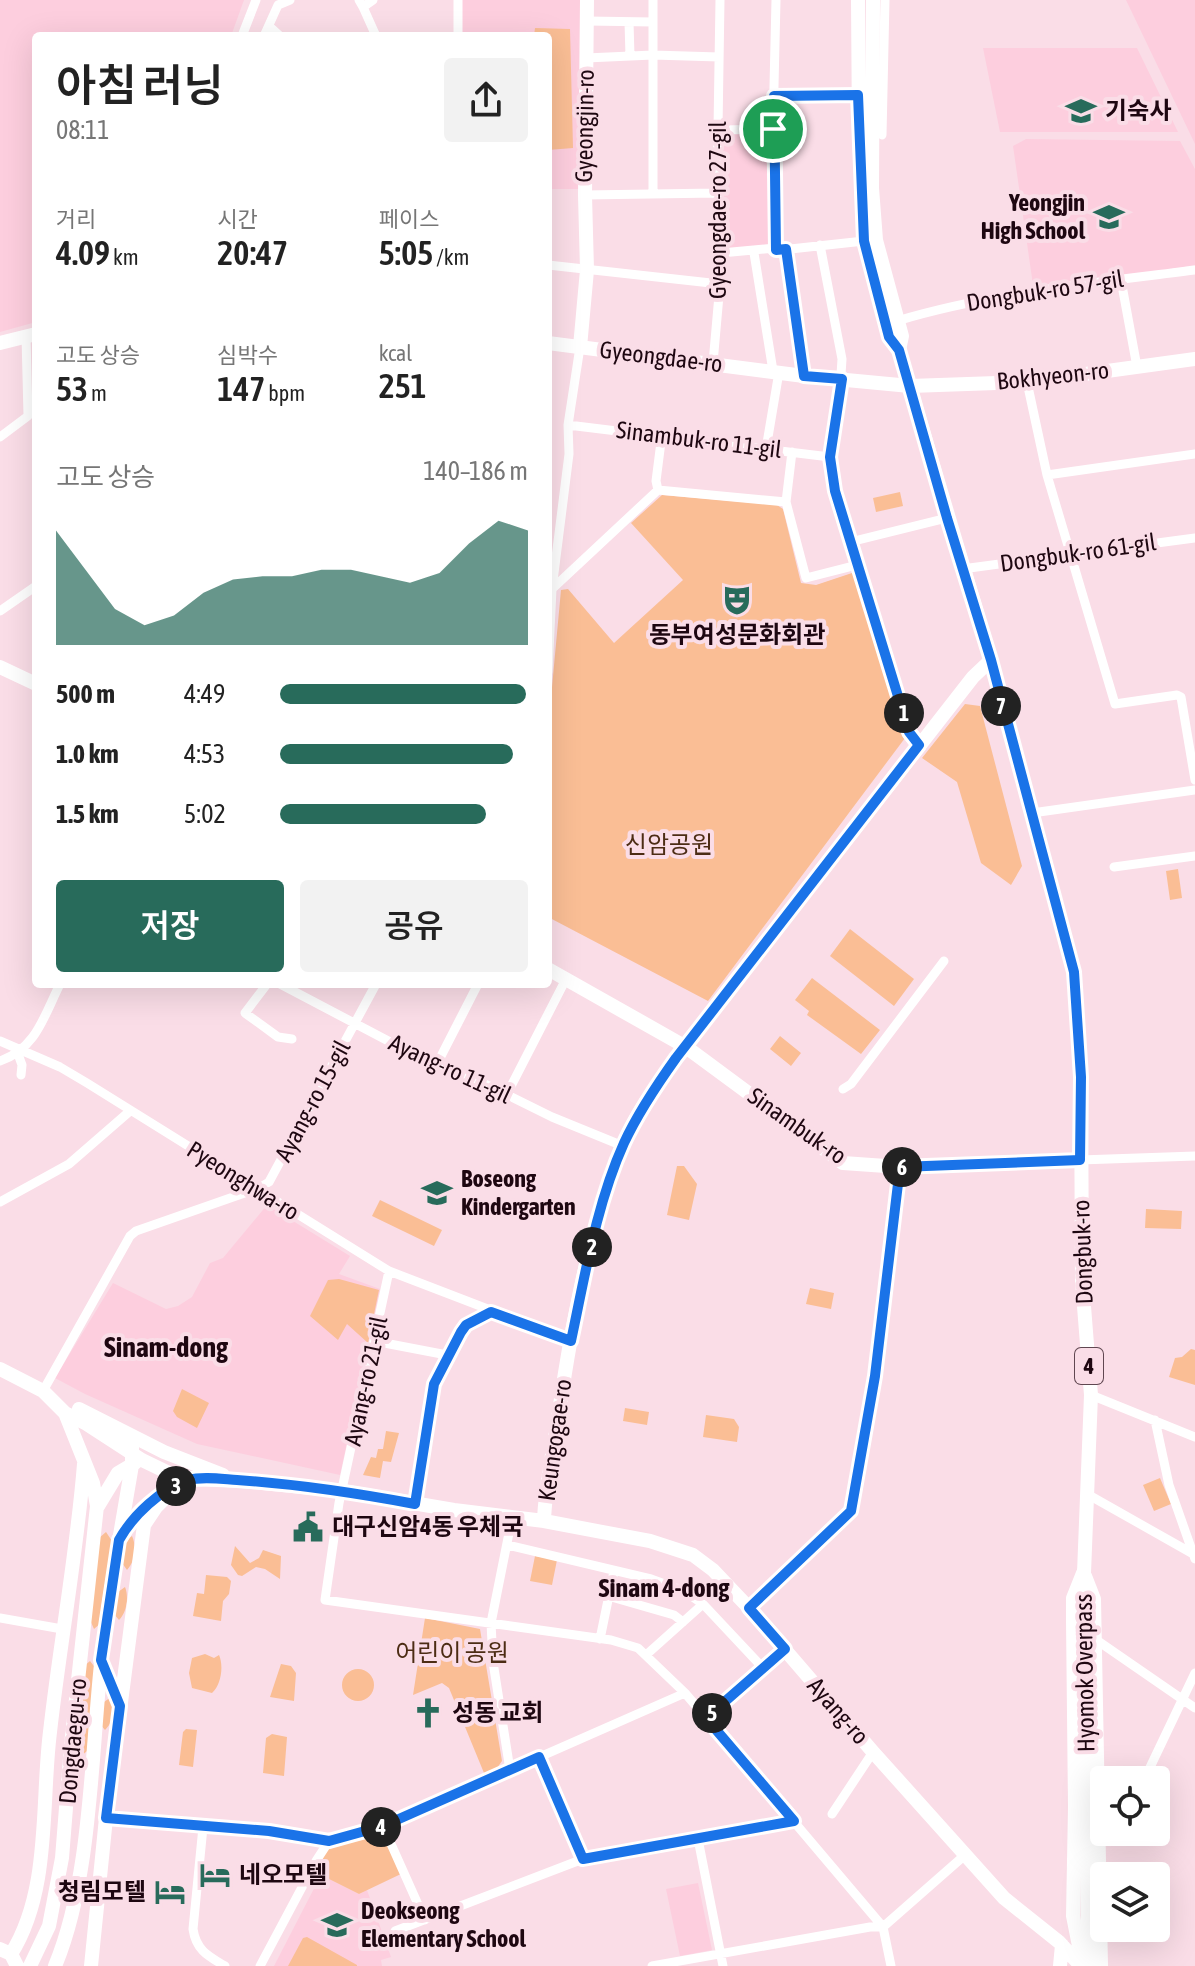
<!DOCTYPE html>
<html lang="ko">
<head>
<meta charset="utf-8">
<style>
	body { margin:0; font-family:"Asap Condensed","Noto Sans KR",sans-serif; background:#f2f2f2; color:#222; height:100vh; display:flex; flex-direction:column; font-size:30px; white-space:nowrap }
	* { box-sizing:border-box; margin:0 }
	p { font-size:26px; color:#767676 }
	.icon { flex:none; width:44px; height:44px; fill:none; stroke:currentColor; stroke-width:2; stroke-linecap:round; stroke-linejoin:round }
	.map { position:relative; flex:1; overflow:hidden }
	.drawer { position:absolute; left:32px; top:32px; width:520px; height:956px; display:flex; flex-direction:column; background:#fff; border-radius:8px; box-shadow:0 8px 32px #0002 }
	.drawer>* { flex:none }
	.tools { position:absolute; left:1090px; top:1766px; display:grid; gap:16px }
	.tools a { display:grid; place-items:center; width:80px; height:80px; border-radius:8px; background:#fff; box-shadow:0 8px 32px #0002; font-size:40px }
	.pin { position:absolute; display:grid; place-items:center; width:68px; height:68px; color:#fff; margin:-34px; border:4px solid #fff; border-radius:50%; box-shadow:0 2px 8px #0007 }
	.km { position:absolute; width:40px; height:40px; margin:-20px; border-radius:50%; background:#222; color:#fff; font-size:22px; line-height:40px; text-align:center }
	.round { display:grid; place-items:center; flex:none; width:84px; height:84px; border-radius:8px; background:#f2f2f2 }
	.head { display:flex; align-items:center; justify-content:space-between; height:136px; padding:0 24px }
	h1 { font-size:44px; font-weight:600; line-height:60px }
	.figures { display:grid; grid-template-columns:repeat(3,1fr); gap:12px; height:136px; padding:8px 24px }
	.figures div { display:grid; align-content:center }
	.figures b { font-size:34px; font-weight:600 }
	.figures small { font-size:22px; font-weight:400 }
	.figures p { font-size:22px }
	.chart { height:224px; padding:16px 24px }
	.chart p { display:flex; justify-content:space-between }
	.chart svg { width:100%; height:144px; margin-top:8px; fill:#286b5b; opacity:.7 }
	.primary-button { display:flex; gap:16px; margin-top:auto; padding:16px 24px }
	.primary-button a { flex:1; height:92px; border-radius:8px; background:#286b5b; color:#fff; font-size:32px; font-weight:600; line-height:92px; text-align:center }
	.primary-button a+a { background:#f2f2f2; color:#222 }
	ul { padding:0 24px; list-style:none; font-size:26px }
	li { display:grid; grid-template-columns:128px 96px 1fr; align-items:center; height:60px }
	li i { height:20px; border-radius:10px; background:#286b5b }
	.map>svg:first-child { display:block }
	.built { fill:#fdcede }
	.green { fill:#fabe95 }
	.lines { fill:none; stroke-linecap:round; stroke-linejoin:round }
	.street { stroke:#fff; stroke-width:9 }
	.secondary { stroke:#fff; stroke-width:14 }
	.primary { stroke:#fff; stroke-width:14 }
	.route-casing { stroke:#fff; stroke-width:16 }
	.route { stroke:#1a73e8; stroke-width:10 }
	.labels { text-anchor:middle; stroke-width:8; stroke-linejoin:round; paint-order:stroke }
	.shield { fill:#fadde7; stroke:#604751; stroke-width:2 }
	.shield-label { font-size:22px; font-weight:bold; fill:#1e0711 }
	.poi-label { font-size:24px; font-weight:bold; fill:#1e0711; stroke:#fadde7; text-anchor:start }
	.street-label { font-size:24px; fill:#1e0711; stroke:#fadde7 }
	.park-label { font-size:24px; fill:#4c2c14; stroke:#fadde7 }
	.neighbourhood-label { font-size:26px; font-weight:bold; fill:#1e0711; stroke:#fadde7 }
	.quarter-label { font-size:28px; font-weight:bold; fill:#1e0711; stroke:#fadde7 }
</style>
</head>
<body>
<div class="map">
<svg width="1195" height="1966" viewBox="0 0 1195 1966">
	<rect width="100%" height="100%" fill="#fadde7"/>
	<path class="built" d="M0 0H244L231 36H36V322L0 332Z
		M460 0H582L581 189H548V36H459Z
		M1126 0H1195V144Z
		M983 48H1137L1178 132H1000Z
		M770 130 774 249 722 255V131Z
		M1026 139 1180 141 1195 169V265L1034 292 1013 146Z
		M267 1205 350 1256 339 1274 380 1289 340 1475 197 1444 85 1394 55 1378 113 1283 166 1309 178 1306 192 1297 210 1263 223 1258Z
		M321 1875 359 1894 367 1890 391 1957 381 1960 382 1966H274Z
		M698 1883 712 1950 680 1956 666 1889Z"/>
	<path class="green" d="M535 28 570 29 573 148 548 150V36H534Z
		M900 492 903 506 876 512 873 498Z
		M662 495 777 505 783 509 801 583 816 585 855 572 908 734 708 1001 548 917V694L552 687 561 590 568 589 614 643 683 580 631 523Z
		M965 704 980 706 1022 866 1011 885 981 863 957 782 922 758Z
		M1178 869 1182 898 1170 900 1166 871Z
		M850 929 914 979 894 1006 830 956Z
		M812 978 880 1030 861 1054 807 1015 809 1011 795 1000Z
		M780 1036 801 1053 791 1066 770 1049Z
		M677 1166H684L697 1184 689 1220 667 1215Z
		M380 1200 442 1230 434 1246 372 1216Z
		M1146 1209 1182 1211 1181 1229 1145 1228Z
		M339 1279 379 1290 368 1343 347 1324 338 1340 310 1316 328 1280Z
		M810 1288 834 1293 831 1309 806 1304Z
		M1191 1349 1195 1350V1385L1169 1377 1175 1358 1182 1357Z
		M182 1389 209 1403 197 1428 177 1417 173 1411Z
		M625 1408 649 1412 647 1425 623 1421Z
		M706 1415 734 1419 739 1427 737 1442 703 1437Z
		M386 1431 399 1433 391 1462 383 1461 380 1478 363 1475 371 1457 376 1458 378 1449H383Z
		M1160 1478 1171 1504 1154 1511 1143 1485Z
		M106 1532 112 1541 102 1622 94 1629 90 1620 99 1538Z
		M132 1536C137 1547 135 1561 127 1570L122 1563 125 1541Z
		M235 1546 250 1563 259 1558 263 1550 281 1556 280 1579 265 1569 256 1567 242 1576 238 1575 231 1565Z
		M535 1556 557 1560 552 1585 530 1581Z
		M206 1575 227 1577 231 1581 229 1594 223 1601 221 1621 193 1616 197 1593 204 1594Z
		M125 1587C129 1597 127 1612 119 1620L114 1614 118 1592Z
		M425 1618 480 1629 502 1761 497 1768 484 1773 449 1688 442 1683 413 1695Z
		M205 1654 214 1658 219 1655C224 1666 221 1685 212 1693L192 1688 189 1673 192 1658Z
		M90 1661 97 1670 87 1751 79 1758 75 1749 83 1667Z
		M281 1664 291 1666 296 1673 294 1701 270 1697Z
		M342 1685a16 16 0 1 1 32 0a16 16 0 1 1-32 0Z
		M111 1697C116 1707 114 1722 105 1730L100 1724 104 1702Z
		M186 1729 197 1730 193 1767 179 1765 183 1732Z
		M272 1734 287 1737 284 1776 263 1773 266 1738Z
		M382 1828 403 1873 359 1894 313 1871 330 1843Z
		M307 1937 357 1965V1966H288L303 1938Z"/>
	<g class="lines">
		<path class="street" d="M359 0 363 7 373 0
			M363 7 376 36
			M587 21 653 22
			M629 22 630 56
			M269 26 280 36
			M242 36 256 0
			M264 36 278 5 290 0
			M458 36V0
			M586 58 653 55 719 57
			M774 96 858 95
			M882 135 885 0
			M720 136V130L773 129
			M653 194V0
			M585 195 717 193
			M820 245 842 359 839 406 830 457 835 491 909 732 919 745
			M721 247V253L775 248
			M786 249 804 376
			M776 250 773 129 776 0
			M772 251 864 241
			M754 253 773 371
			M548 265 720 284
			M1121 280 1137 367
			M897 321C994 292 1096 283 1195 270
			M713 363 720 284 717 193 720 0
			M1027 382 1047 475 1115 704 1177 695 1181 697 1195 780
			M568 425 830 457
			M0 437 28 416 26 336
			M766 449 779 372
			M1047 475 1195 454
			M658 490 656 481 662 434
			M786 502 792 452
			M850 542 947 518
			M962 569 1195 538
			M552 589 658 490 786 502 806 578 857 565
			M0 611 36 586
			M548 672 552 589 569 454 568 425 580 347
			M1032 813 1195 790
			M1114 867 1195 856
			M267 984 245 1013 278 1037 292 1039
			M280 984 394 1044 483 1083 552 1117 623 1146
			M0 1041 60 1067 87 1083 389 1271 571 1341
			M18 1054 22 1065 21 1075
			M0 1061C36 1049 44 1016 60 984
			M438 1062 478 984
			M843 1089 851 1084 944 961
			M507 1094 566 979
			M1080 1160 1195 1156
			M0 1202 69 1164 130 1111
			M389 1271 339 1503 325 1600 611 1640 638 1648 685 1693 883 1927 891 1966
			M374 1341 447 1355
			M43 1391 130 1236 136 1231 259 1188 269 1182 376 984
			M1091 1395 1195 1437
			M1155 1420 1169 1485 1195 1559
			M1087 1494 1195 1555
			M415 1504 434 1384 461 1332 466 1325 491 1312
			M507 1545 651 1579 684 1591 703 1604 763 1668 706 1718
			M608 1596 674 1615 683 1622
			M749 1608 851 1511 875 1376 900 1167
			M0 1618 62 1629
			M600 1639 614 1571
			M1095 1639 1195 1708
			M646 1655 703 1604
			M763 1668 785 1649
			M539 1757 583 1859
			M510 1770 493 1662 491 1623 512 1518
			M1144 1780 1195 1673
			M832 1814 873 1752
			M106 1818 269 1831 329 1841
			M383 1826 425 1920
			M203 1827 193 1929C196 1950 208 1956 225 1966
			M698 1839 723 1966
			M395 1931 583 1859 794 1821
			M260 1966 316 1861 329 1841 383 1826 685 1693
			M652 1966 870 1927H883L965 1855"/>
		<path class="secondary" d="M0 343 36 334
			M548 343 804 376 910 386 1027 382 1195 359
			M580 347 587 270 585 195 587 0
			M0 667 36 684
			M548 969 686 1047 843 1163 900 1167 1080 1160
			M0 1369 43 1391 65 1413 85 1423 142 1460 173 1475 192 1479 242 1481 342 1491 454 1510 544 1521 650 1541 693 1555 713 1570 749 1608 873 1752 1004 1898 1059 1942 1081 1966
			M79 1409 164 1452 223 1475
			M98 1506 118 1473 135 1463
			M544 1521C545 1485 554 1448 559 1412 572 1323 589 1231 622 1147 635 1115 656 1086 676 1058L973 677 991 660
			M1085 1576 1094 1599 1101 1966
			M0 1949 11 1954 17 1966
			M11 1954C51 1891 41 1803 50 1732 60 1643 77 1553 84 1464
			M30 1966 49 1926 62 1858 71 1745 97 1506 93 1483 65 1413
			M55 1966C91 1880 91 1758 101 1664 108 1598 121 1531 132 1465V1447L121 1432
			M91 1966 106 1818 144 1525 156 1507 179 1484
			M1060 1966 1062 1945
			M1083 1966 1073 1916 1075 1807 1073 1620V1598L1083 1573"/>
		<path class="primary" d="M858 0 859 135 864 241 889 337 899 350 991 660 1074 972 1081 1077 1082 1281 1091 1395 1084 1573 1088 1966
			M873 0 872 188 876 240 902 336 899 350"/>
	</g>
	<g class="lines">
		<g class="route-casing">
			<path id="route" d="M858 95 864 241 889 337 899 350 947 518 991 660 1074 972 1081 1077 1080 1160 900 1167 875 1376 851 1511 749 1608 785 1649 706 1718 794 1821 583 1859 539 1757 383 1826 329 1841 269 1831 106 1818 120 1706 101 1660 119 1540C133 1515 161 1489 188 1480 203 1476 222 1479 237 1480 297 1484 356 1493 415 1504L434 1384 461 1332 466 1325 491 1312 571 1341C585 1276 596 1205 624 1143 638 1113 656 1086 676 1058L919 745 909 732 835 491 830 457 842 379 804 376 786 249 776 250 774 96Z"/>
		</g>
		<use href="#route" class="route"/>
	</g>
	<defs>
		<g id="school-bare" transform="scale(2.4)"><path d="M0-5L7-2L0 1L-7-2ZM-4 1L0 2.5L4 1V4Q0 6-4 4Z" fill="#286b5b" stroke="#fadde7" stroke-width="2.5" paint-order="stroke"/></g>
		<g id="theatre-bare" transform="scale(2.4)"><path d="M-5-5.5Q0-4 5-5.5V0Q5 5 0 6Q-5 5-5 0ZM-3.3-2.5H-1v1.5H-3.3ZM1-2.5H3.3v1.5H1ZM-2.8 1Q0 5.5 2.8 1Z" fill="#286b5b" stroke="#fadde7" stroke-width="2.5" paint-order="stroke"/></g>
		<g id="civic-bare" transform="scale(2.4)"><path d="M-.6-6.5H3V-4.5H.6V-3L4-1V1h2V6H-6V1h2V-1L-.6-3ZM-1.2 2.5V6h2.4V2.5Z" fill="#286b5b" stroke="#fadde7" stroke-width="2.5" paint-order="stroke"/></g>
		<g id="church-bare" transform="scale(2.4)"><path d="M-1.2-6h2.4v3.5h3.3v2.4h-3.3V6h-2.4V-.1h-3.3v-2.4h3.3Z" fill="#286b5b" stroke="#fadde7" stroke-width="2.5" paint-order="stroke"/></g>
		<g id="hotel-bare" transform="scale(2.4)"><path d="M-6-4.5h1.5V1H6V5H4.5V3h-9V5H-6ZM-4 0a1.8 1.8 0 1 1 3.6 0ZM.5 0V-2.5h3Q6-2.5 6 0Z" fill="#286b5b" stroke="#fadde7" stroke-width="2.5" paint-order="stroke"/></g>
	</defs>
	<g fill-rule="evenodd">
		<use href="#school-bare" x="1081" y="111"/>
		<use href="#school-bare" x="1109" y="217"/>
		<use href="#theatre-bare" x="737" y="600"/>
		<use href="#school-bare" x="437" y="1193"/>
		<use href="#civic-bare" x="308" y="1527"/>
		<use href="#church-bare" x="428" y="1713"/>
		<use href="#hotel-bare" x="215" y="1875"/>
		<use href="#hotel-bare" x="170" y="1892"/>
		<use href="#school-bare" x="337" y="1925"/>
	</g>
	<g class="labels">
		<rect class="shield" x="1075" y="1348" width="28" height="36" rx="6"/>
		<g class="shield-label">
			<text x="1089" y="1374">4</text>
		</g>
		<g class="poi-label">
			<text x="1105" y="119">기숙사</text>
			<text x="1085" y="211" text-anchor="end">Yeongjin<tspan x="1085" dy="28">High School</tspan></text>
			<text x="737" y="643" text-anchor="middle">동부여성문화회관</text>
			<text x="461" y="1187">Boseong<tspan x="461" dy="28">Kindergarten</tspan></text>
			<text x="332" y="1535">대구신암4동 우체국</text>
			<text x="452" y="1721">성동 교회</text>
			<text x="239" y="1883">네오모텔</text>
			<text x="146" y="1900" text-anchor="end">청림모텔</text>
			<text x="361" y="1919">Deokseong<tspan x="361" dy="28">Elementary School</tspan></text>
		</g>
		<g class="street-label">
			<text transform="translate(585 126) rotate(-89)" y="8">Gyeongjin-ro</text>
			<text transform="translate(718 210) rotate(-90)" y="8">Gyeongdae-ro 27-gil</text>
			<text transform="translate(1045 291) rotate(-9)" y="8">Dongbuk-ro 57-gil</text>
			<text transform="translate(661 357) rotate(7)" y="8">Gyeongdae-ro</text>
			<text transform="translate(1053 376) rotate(-6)" y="8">Bokhyeon-ro</text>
			<text transform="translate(699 440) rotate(7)" y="8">Sinambuk-ro 11-gil</text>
			<text transform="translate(1078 553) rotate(-8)" y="8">Dongbuk-ro 61-gil</text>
			<text transform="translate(450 1069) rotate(25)" y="8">Ayang-ro 11-gil</text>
			<text transform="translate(313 1101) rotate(-62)" y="8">Ayang-ro 15-gil</text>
			<text transform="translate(797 1126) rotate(35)" y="8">Sinambuk-ro</text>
			<text transform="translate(243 1181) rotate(32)" y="8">Pyeonghwa-ro</text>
			<text transform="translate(1083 1252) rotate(-92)" y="8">Dongbuk-ro</text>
			<text transform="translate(366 1381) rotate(-78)" y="8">Ayang-ro 21-gil</text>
			<text transform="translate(555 1440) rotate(-82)" y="8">Keungogae-ro</text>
			<text transform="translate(1085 1673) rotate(-91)" y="8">Hyomok Overpass</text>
			<text transform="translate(838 1711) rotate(49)" y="8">Ayang-ro</text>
			<text transform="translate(73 1741) rotate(-85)" y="8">Dongdaegu-ro</text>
		</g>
		<g class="park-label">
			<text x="669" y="853">신암공원</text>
			<text x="452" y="1661">어린이 공원</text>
		</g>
		<g class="neighbourhood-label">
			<text x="664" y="1597">Sinam 4-dong</text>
		</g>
		<g class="quarter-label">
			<text x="166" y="1357">Sinam-dong</text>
		</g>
	</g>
</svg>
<div class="tools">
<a><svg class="icon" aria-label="locate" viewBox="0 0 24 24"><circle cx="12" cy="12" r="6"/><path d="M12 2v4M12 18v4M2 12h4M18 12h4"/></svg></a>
<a><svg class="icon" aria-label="layers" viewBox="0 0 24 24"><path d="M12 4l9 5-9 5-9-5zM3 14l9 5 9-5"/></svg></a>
</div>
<div class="pin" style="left:773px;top:129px;background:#1e9e55"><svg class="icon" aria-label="arrive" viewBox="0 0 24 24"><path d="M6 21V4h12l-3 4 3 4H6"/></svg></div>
<b class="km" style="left:904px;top:713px">1</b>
<b class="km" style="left:592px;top:1247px">2</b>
<b class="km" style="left:176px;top:1486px">3</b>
<b class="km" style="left:381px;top:1827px">4</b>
<b class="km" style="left:712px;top:1713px">5</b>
<b class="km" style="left:902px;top:1167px">6</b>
<b class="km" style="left:1001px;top:706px">7</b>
<section class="drawer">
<div class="head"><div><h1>아침 러닝</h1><p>08:11</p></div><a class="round"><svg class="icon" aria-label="share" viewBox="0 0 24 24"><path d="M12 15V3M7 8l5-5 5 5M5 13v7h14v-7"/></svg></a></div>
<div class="figures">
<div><p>거리</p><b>4.09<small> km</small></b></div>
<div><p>시간</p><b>20:47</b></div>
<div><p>페이스</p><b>5:05<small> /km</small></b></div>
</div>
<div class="figures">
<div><p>고도 상승</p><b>53<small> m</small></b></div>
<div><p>심박수</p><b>147<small> bpm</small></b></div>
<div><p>kcal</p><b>251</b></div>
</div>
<div class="chart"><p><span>고도 상승</span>140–186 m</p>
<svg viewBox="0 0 160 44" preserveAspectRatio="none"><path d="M0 44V9L10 21L20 33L30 38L40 35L50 28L60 24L70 23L80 23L90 21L100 21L110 23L120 25L130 22L140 13L150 6L160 9V44z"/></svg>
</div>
<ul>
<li><b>500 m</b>4:49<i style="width:99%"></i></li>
<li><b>1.0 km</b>4:53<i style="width:94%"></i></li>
<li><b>1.5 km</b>5:02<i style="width:83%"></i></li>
</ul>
<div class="primary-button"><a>저장</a><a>공유</a></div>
</section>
</div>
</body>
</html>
